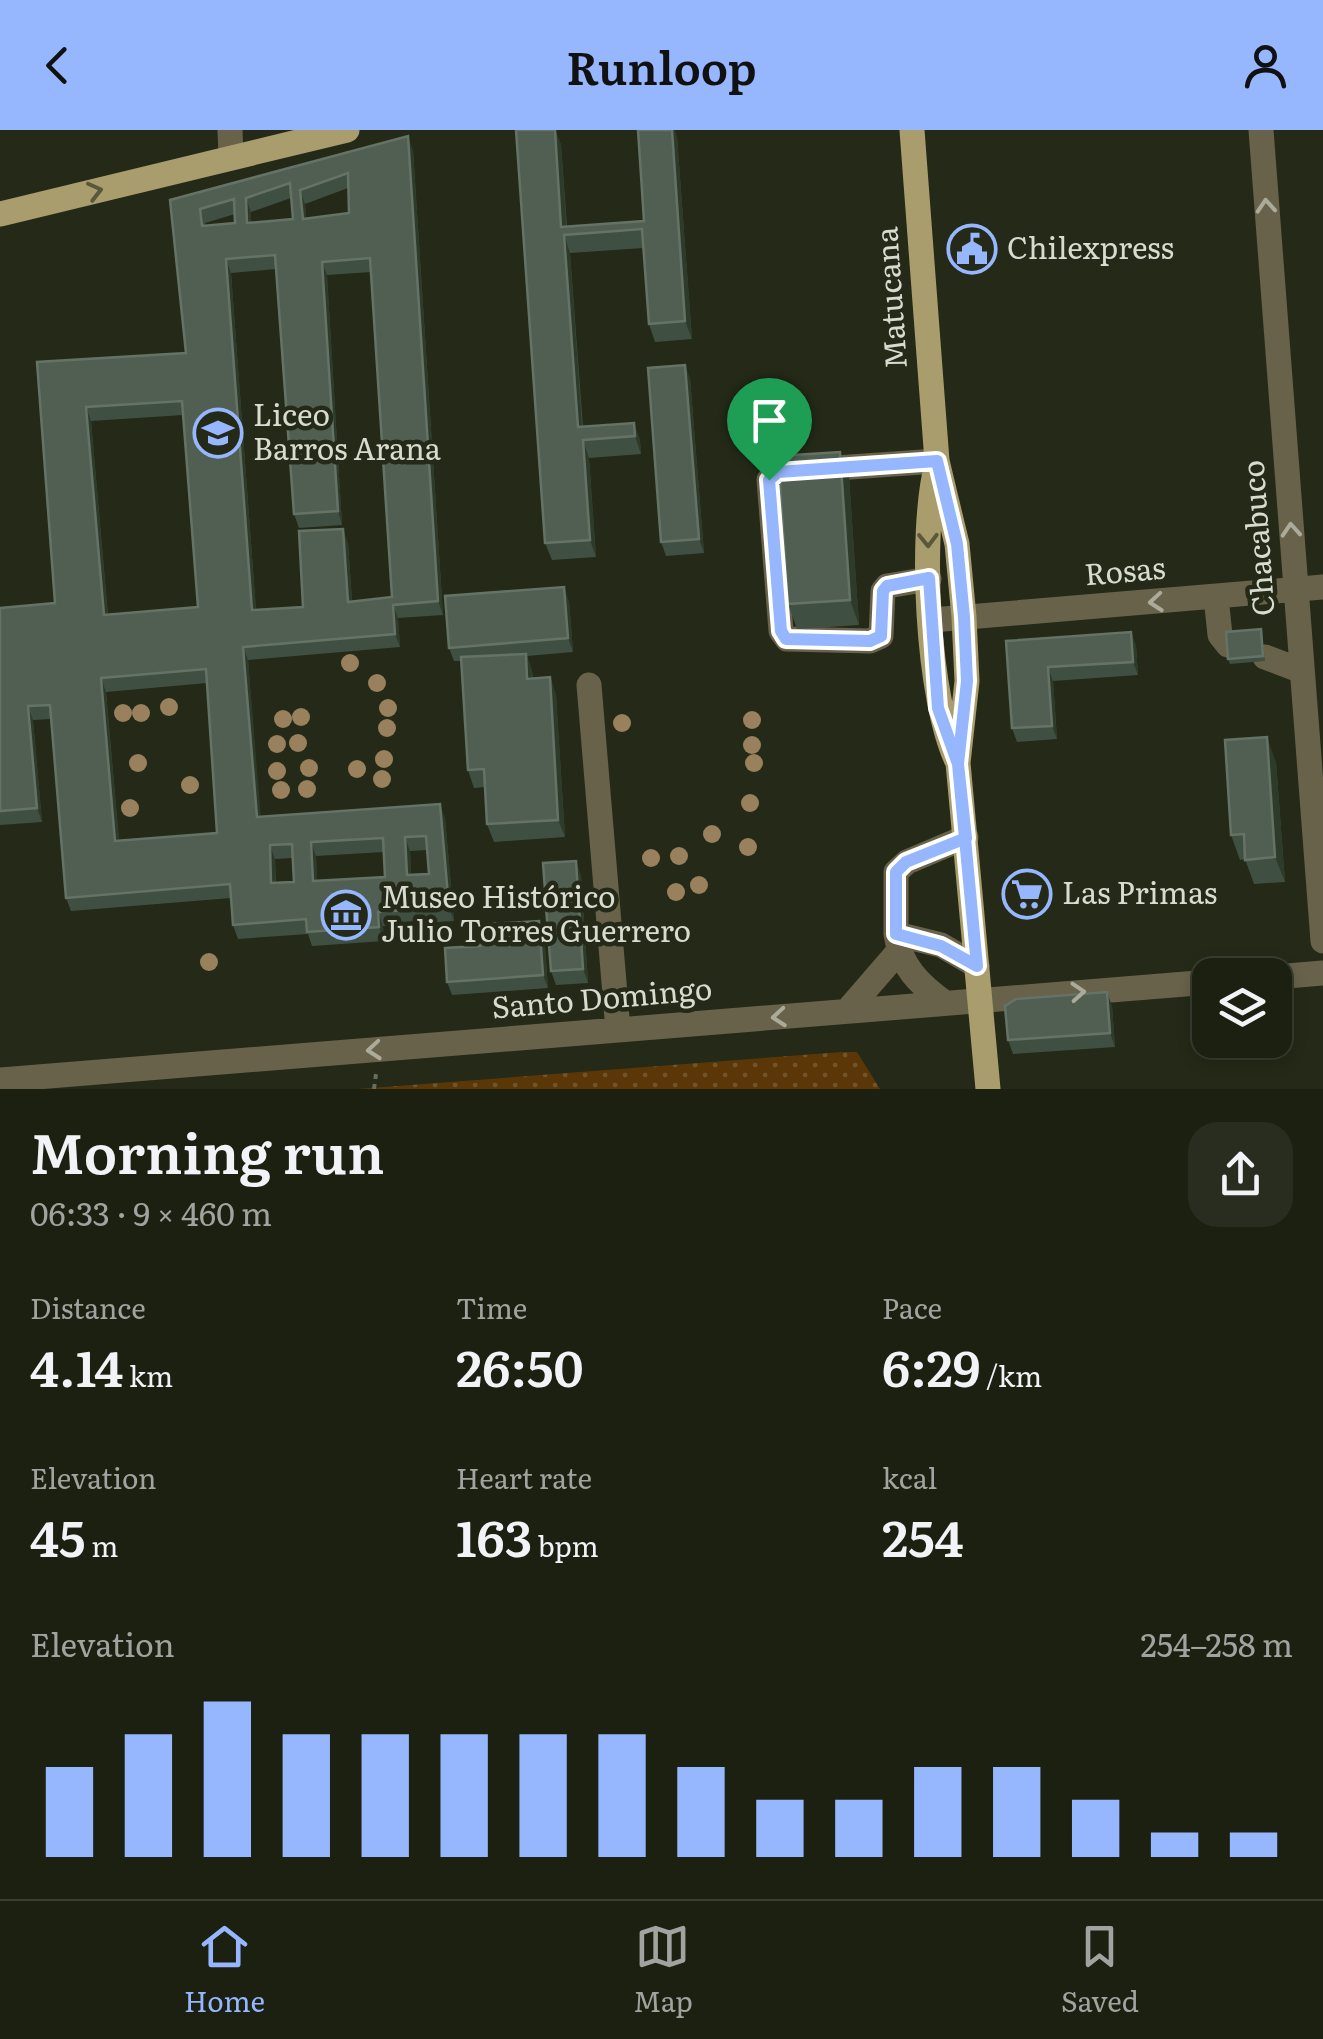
<!DOCTYPE html>
<html lang="en">
<head>
<meta charset="utf-8">
<style>
	body { margin:0; font-family:Literata,serif; background:#282d1f; color:#f1f3f6; height:100vh; display:flex; flex-direction:column; font-size:38px; white-space:nowrap }
	* { box-sizing:border-box; margin:0 }
	p { font-size:32px; color:#a0a39f }
	.icon { flex:none; width:55px; height:55px; fill:none; stroke:currentColor; stroke-width:2; stroke-linecap:round; stroke-linejoin:round }
	.map { position:relative; height:959px; overflow:hidden }
	.drawer { display:flex; flex-direction:column; background:#1b2011; flex:1 }
	.drawer>* { flex:none }
	.fabs { position:absolute; left:1192px; top:828px; display:grid; gap:20px }
	.fabs a { display:grid; place-items:center; width:100px; height:100px; border-radius:20px; background:#1b2011; box-shadow:0 5px 15px #0003,0 0 0 2px #393e31; font-size:50px }
	.pin { position:absolute; display:grid; place-items:center; width:85px; height:85px; color:#fff; margin:-102px -42px; border-radius:50% 50% 50% 0; rotate:-45deg; box-shadow:0 0 10px #0007 }
	.pin .icon { rotate:45deg }
	.round { display:grid; place-items:center; flex:none; width:105px; height:105px; border-radius:30px; background:#282d1f }
	.head { display:flex; align-items:center; justify-content:space-between; height:170px; padding:0 30px }
	h1 { font-size:55px; font-weight:600; line-height:75px }
	.metrics { display:grid; grid-template-columns:repeat(3,1fr); gap:15px; height:170px; padding:10px 30px }
	.metrics div { display:grid; align-content:center }
	.metrics b { font-size:50px; font-weight:600 }
	.metrics small { font-size:28px; font-weight:400 }
	.metrics p { font-size:28px }
	.chart { height:280px; padding:20px 30px }
	.chart p { display:flex; justify-content:space-between }
	.chart svg { width:100%; height:180px; margin-top:10px; stroke:#96b6fd; stroke-width:6 }
	header { display:flex; justify-content:space-between; align-items:center; height:130px; padding:0 30px; background:#96b6fd; color:#111; font-size:45px; font-weight:600 }
	.tabs { display:flex; justify-content:space-around; align-items:center; height:140px; border-top:2px solid #393e31; background:#1b2011; font-size:28px; color:#a0a39f }
	.tabs a { display:grid; justify-items:center; gap:5px }
	.tabs .current { color:#96b6fd }
	.map>svg:first-child { display:block }
	.park { fill:url(#park-dots) }
	.lines { fill:none; stroke-linecap:round; stroke-linejoin:round }
	.path { stroke:#686d5d; stroke-width:4; stroke-dasharray:5 5; stroke-linecap:butt }
	.minor { stroke:#68624b; stroke-width:25 }
	.major { stroke:#a99c6d; stroke-width:25 }
	.tree { fill:#99815d }
	.wall { fill:#3f5043; fill-rule:evenodd }
	.shaded-wall { fill:#2e3b2b }
	.building { fill:#505f52; stroke:#657366; stroke-width:2.5; fill-rule:evenodd }
	.oneway { stroke:#595839 }
	.oneway2 { stroke:#abab9b }
	.route-casing { stroke:#fff; stroke-width:20 }
	.route { stroke:#96b6fd; stroke-width:12 }
	.labels { text-anchor:middle; stroke-width:9; stroke-linejoin:round; paint-order:stroke }
	.poi-label { font-size:30px; fill:#d7dbd0; stroke:#242a17; text-anchor:start }
	.street-label { font-size:30px; fill:#d7dbd0; stroke:#242a17 }
</style>
</head>
<body>
<header><svg class="icon" aria-label="back" viewBox="0 0 24 24"><path d="M15 5l-7 7 7 7"/></svg>Runloop<svg class="icon" aria-label="person" viewBox="0 0 24 24"><circle cx="12" cy="8" r="4"/><path d="M4 21q1-7 8-7t8 7"/></svg></header>
<div class="map">
<svg width="1323" height="959" viewBox="0 0 1323 959">
	<defs>
		<pattern id="park-dots" width="8" height="8" patternUnits="userSpaceOnUse" patternTransform="scale(2.5)"><rect width="8" height="8" fill="#5b3707"/><path d="M2 2h.1M6 6h.1" fill="none" stroke="#72532a" stroke-width="1.8" stroke-linecap="round"/></pattern>
	</defs>
	<rect width="100%" height="100%" fill="#242a17"/>
	<path class="park" d="M842 922H857L880 959H358Z"/>
	<g class="lines">
		<path class="path" d="M374 959 376 944"/>
		<path class="minor" d="M230 0 231 26
			M1261 0 1323 811
			M929 449 887 456 883 461 881 506 870 511 787 509 781 501 769 350 778 342 937 331
			M1216 467 1220 505 1228 515
			M932 490 1323 457
			M1265 527 1302 541
			M589 555 618 900
			M966 707 907 732 896 742V804L941 815 977 836
			M896 804C900 836 920 855 945 873
			M1275 847 1323 843
			M847 881 898 822
			M0 950 1210 852"/>
		<path class="major" d="M912 0 937 331 957 414 964 487 967 551 958 633 988 959
			M0 84 347 0
			M937 334C919 402 927 571 958 633"/>
	</g>
	<g class="tree">
		<circle cx="350" cy="533" r="9"/>
		<circle cx="377" cy="553" r="9"/>
		<circle cx="169" cy="577" r="9"/>
		<circle cx="388" cy="578" r="9"/>
		<circle cx="123" cy="583" r="9"/>
		<circle cx="141" cy="583" r="9"/>
		<circle cx="301" cy="587" r="9"/>
		<circle cx="283" cy="589" r="9"/>
		<circle cx="752" cy="590" r="9"/>
		<circle cx="622" cy="593" r="9"/>
		<circle cx="387" cy="598" r="9"/>
		<circle cx="298" cy="613" r="9"/>
		<circle cx="277" cy="614" r="9"/>
		<circle cx="752" cy="615" r="9"/>
		<circle cx="384" cy="629" r="9"/>
		<circle cx="138" cy="633" r="9"/>
		<circle cx="754" cy="633" r="9"/>
		<circle cx="309" cy="638" r="9"/>
		<circle cx="357" cy="639" r="9"/>
		<circle cx="277" cy="641" r="9"/>
		<circle cx="382" cy="649" r="9"/>
		<circle cx="190" cy="655" r="9"/>
		<circle cx="307" cy="659" r="9"/>
		<circle cx="281" cy="660" r="9"/>
		<circle cx="750" cy="673" r="9"/>
		<circle cx="130" cy="678" r="9"/>
		<circle cx="712" cy="704" r="9"/>
		<circle cx="748" cy="717" r="9"/>
		<circle cx="679" cy="726" r="9"/>
		<circle cx="651" cy="728" r="9"/>
		<circle cx="699" cy="755" r="9"/>
		<circle cx="676" cy="762" r="9"/>
		<circle cx="209" cy="832" r="9"/>
	</g>
	<path class="wall" d="M516 0H555L561 15 567 96 644 91 677 7 692 209 655 212 649 194 643 118 570 123 583 297 634 293 640 311 641 324 589 328 596 427 552 430 545 413Z
		M413 20 443 485 398 488 400 517 248 530 260 687 445 688 454 791 383 796 384 811 312 816 308 804 238 809 233 795 231 768 71 781 66 768 51 589 33 590 42 692 0 695V478L55 473 37 232 186 223 170 70ZM348 58 349 83 306 88 305 74ZM291 68 293 89 251 92V82ZM235 84V93L206 96 205 93ZM276 139 294 384 299 398 342 395 327 145 371 142 392 467 352 471 348 413 303 477 256 480 231 143ZM183 285 198 477 108 485 91 291ZM207 553 217 703 119 710 106 562ZM427 720 429 744 411 745 410 721ZM384 722 385 747 317 750 316 726ZM293 728 294 752 276 753 275 729Z
		M690 248 704 423 666 426 661 412Z
		M849 347 859 495 797 499 788 474Z
		M569 471 573 522 527 526 532 541 533 548 550 547 556 565 565 707 494 712 487 694 485 657 474 658 468 640 461 531H454L449 518Z
		M1261 499 1265 531 1230 534 1228 529Z
		M1131 502 1136 516 1138 545 1053 551 1057 609 1017 612 1012 598 1006 511Z
		M1276 632 1285 752 1254 754 1245 729 1240 730 1231 705Z
		M581 745 588 853 556 855 551 841 561 773 550 774 545 760Z
		M544 804 548 858 452 865 447 852 480 816Z
		M1112 876 1115 917 1013 924 1008 910Z"/>
	<path class="shaded-wall" d="M555 0 561 15 567 105 561 97Z
		M672 0H675L677 7 692 209 685 191Z
		M408 6 413 20 443 485 438 471Z
		M300 60 305 74 308 102 303 89Z
		M246 68 251 82 252 106 247 93Z
		M564 105 570 123 583 310 589 328 596 427 590 410 578 297Z
		M226 129 231 143 257 494 252 480Z
		M322 132 327 145 342 395 338 381Z
		M685 235 690 248 704 423 699 409Z
		M86 277 91 291 109 499 104 485Z
		M634 293 640 311 641 324 635 306Z
		M840 322 849 347 859 495 850 470Z
		M343 399 348 413 353 486 348 472Z
		M564 457 569 471 573 522 568 508Z
		M393 475 398 488 400 517 395 504Z
		M1131 502 1136 516 1138 545 1133 532Z
		M243 517 248 530 262 701 257 687Z
		M526 524 532 541 534 567 527 549Z
		M1048 537 1053 551 1057 609 1052 596Z
		M550 547 556 565 565 707 558 690Z
		M101 548 106 562 120 724 115 711Z
		M28 576 33 590 42 692 37 678Z
		M1267 607 1276 632 1285 752 1275 727Z
		M440 674 445 688 454 791 449 777Z
		M405 707 410 721 412 759 407 745Z
		M311 712 316 726 318 764 313 751Z
		M270 715 275 729 276 767 271 753Z
		M576 731 581 745 588 853 583 839Z
		M378 782 383 796 384 811 379 797Z
		M539 791 544 804 548 858 543 845Z
		M1107 862 1112 876 1115 917 1110 903Z"/>
	<path class="building" d="M516 0H555L561 97 644 91 638 0H672L685 191 649 194 642 99 564 105 578 297 634 293 635 306 583 310 590 410 545 413Z
		M408 6 438 471 393 475 395 504 243 517 257 687 440 674 449 777 378 782 379 797 307 802 306 789 233 795 230 754 66 768 50 575 28 576 37 678 0 681V478L55 473 37 232 186 223 170 70ZM348 43 349 83 303 89 300 60ZM290 53 293 89 247 93 246 68ZM234 69 235 93 202 96 200 79ZM275 125 294 384 338 381 322 132 370 128 392 467 348 472 343 399 299 401 303 477 252 480 226 129ZM182 271 198 477 104 485 86 277ZM206 539 217 703 115 711 101 548ZM426 706 429 744 407 745 405 707ZM383 708 385 747 313 751 311 712ZM292 714 294 752 271 753 270 715Z
		M685 235 699 409 661 412 648 238Z
		M840 322 850 470 788 474 778 326Z
		M564 457 568 508 449 518 445 466Z
		M1261 499 1263 526 1228 529 1226 502Z
		M1131 502 1133 532 1048 537 1052 596 1012 598 1006 511Z
		M526 524 527 549 550 547 558 690 487 694 484 639 468 640 461 527Z
		M1267 607 1275 727 1245 730 1244 704 1231 705 1225 610Z
		M576 731 583 839 551 841 546 777 561 775 560 759 545 760 543 733Z
		M539 791 543 845 447 852 445 818 480 816 479 807 492 806 491 794Z
		M1107 862 1110 903 1008 910 1005 876 1016 869Z"/>
	<defs><path id="oneway-chevron" d="M-2-3.5L2.5 0L-2 3.5" fill="none" stroke-width="1.6" stroke-linecap="round" stroke-linejoin="round" transform="scale(2.5)"/></defs>
	<g class="oneway">
		<use href="#oneway-chevron" transform="translate(95 61) rotate(-14)"/>
		<use href="#oneway-chevron" transform="translate(928 410) rotate(89)"/>
	</g>
	<g class="oneway2">
		<use href="#oneway-chevron" transform="translate(1266 76) rotate(-94)"/>
		<use href="#oneway-chevron" transform="translate(1291 400) rotate(-94)"/>
		<use href="#oneway-chevron" transform="translate(1156 472) rotate(175)"/>
		<use href="#oneway-chevron" transform="translate(1078 862) rotate(-4)"/>
		<use href="#oneway-chevron" transform="translate(779 887) rotate(175)"/>
		<use href="#oneway-chevron" transform="translate(374 920) rotate(175)"/>
	</g>
	<g class="lines">
		<g class="route-casing">
			<path id="route" d="M769 350 778 342 937 331 957 414 964 487 967 551 958 634 966 708 906 732 896 742V804L941 816 977 836 958 634 938 578 929 448 887 456 883 461 881 506 870 511 786 509 781 501 769 350"/>
		</g>
		<use href="#route" class="route"/>
	</g>
	<defs>
		<g id="civic-ring" transform="scale(2.5)"><circle r="9.5" fill="#242a17" stroke="#96b6fd" stroke-width="1.5"/><path d="M-.6-6.5H3V-4.5H.6V-3L4-1V1h2V6H-6V1h2V-1L-.6-3ZM-1.2 2.5V6h2.4V2.5Z" fill="#96b6fd"/></g>
		<g id="school-ring" transform="scale(2.5)"><circle r="9.5" fill="#242a17" stroke="#96b6fd" stroke-width="1.5"/><path d="M0-5L7-2L0 1L-7-2ZM-4 1L0 2.5L4 1V4Q0 6-4 4Z" fill="#96b6fd"/></g>
		<g id="supermarket-ring" transform="scale(2.5)"><circle r="9.5" fill="#242a17" stroke="#96b6fd" stroke-width="1.5"/><path d="M-6-5.5h2.5l.6 2H6L4.5 2H-2.5L-4.4-4H-6ZM-1.5 3.2a1.3 1.3 0 1 0 .1 0ZM3 3.2a1.3 1.3 0 1 0 .1 0Z" fill="#96b6fd"/></g>
		<g id="museum-ring" transform="scale(2.5)"><circle r="9.5" fill="#242a17" stroke="#96b6fd" stroke-width="1.5"/><path d="M0-6L6-3V-2H-6V-3ZM-5-1h2V3h-2ZM-1-1h2V3h-2ZM3-1h2V3H3ZM-6 4H6V6H-6Z" fill="#96b6fd"/></g>
	</defs>
	<g fill-rule="evenodd">
		<use href="#civic-ring" x="972" y="119"/>
		<use href="#school-ring" x="218" y="303"/>
		<use href="#supermarket-ring" x="1027" y="764"/>
		<use href="#museum-ring" x="346" y="785"/>
	</g>
	<g class="labels">
		<g class="poi-label">
			<text x="1007" y="129">Chilexpress</text>
			<text x="253" y="296">Liceo<tspan x="253" dy="34">Barros Arana</tspan></text>
			<text x="1062" y="774">Las Primas</text>
			<text x="381" y="778">Museo Histórico<tspan x="381" dy="34">Julio Torres Guerrero</tspan></text>
		</g>
		<g class="street-label">
			<text transform="translate(892 168) rotate(-94)" y="10">Matucana</text>
			<text transform="translate(1259 408) rotate(-94)" y="10">Chacabuco</text>
			<text transform="translate(1125 442) rotate(-5)" y="10">Rosas</text>
			<text transform="translate(602 869) rotate(-5)" y="10">Santo Domingo</text>
		</g>
	</g>
</svg>
<div class="fabs">
<a><svg class="icon" aria-label="layers" viewBox="0 0 24 24"><path d="M12 4l9 5-9 5-9-5zM3 14l9 5 9-5"/></svg></a>
</div>
<div class="pin" style="left:769px;top:350px;background:#1e9e55"><svg class="icon" aria-label="arrive" viewBox="0 0 24 24"><path d="M6 21V4h12l-3 4 3 4H6"/></svg></div>
</div>
<section class="drawer">
<div class="head"><div><h1>Morning run</h1><p>06:33 · 9 × 460 m</p></div><a class="round"><svg class="icon" aria-label="share" viewBox="0 0 24 24"><path d="M12 15V3M7 8l5-5 5 5M5 13v7h14v-7"/></svg></a></div>
<div class="metrics">
<div><p>Distance</p><b>4.14<small> km</small></b></div>
<div><p>Time</p><b>26:50</b></div>
<div><p>Pace</p><b>6:29<small> /km</small></b></div>
</div>
<div class="metrics">
<div><p>Elevation</p><b>45<small> m</small></b></div>
<div><p>Heart rate</p><b>163<small> bpm</small></b></div>
<div><p>kcal</p><b>254</b></div>
</div>
<div class="chart"><p><span>Elevation</span>254–258 m</p>
<svg viewBox="0 0 160 44" preserveAspectRatio="none"><path d="M5 44V22M15 44V14M25 44V6M35 44V14M45 44V14M55 44V14M65 44V14M75 44V14M85 44V22M95 44V30M105 44V30M115 44V22M125 44V22M135 44V30M145 44V38M155 44V38"/></svg>
</div>
</section>
<nav class="tabs">
<a class="current"><svg class="icon" aria-label="home" viewBox="0 0 24 24"><path d="M3 11l9-7 9 7M6 9v11h12V9"/></svg>Home</a>
<a><svg class="icon" aria-label="map" viewBox="0 0 24 24"><path d="M3 6l6-2 6 2 6-2v14l-6 2-6-2-6 2zM9 4v14M15 6v14"/></svg>Map</a>
<a><svg class="icon" aria-label="saved" viewBox="0 0 24 24"><path d="M7 4h10v16l-5-4-5 4z"/></svg>Saved</a>
</nav>
</body>
</html>
